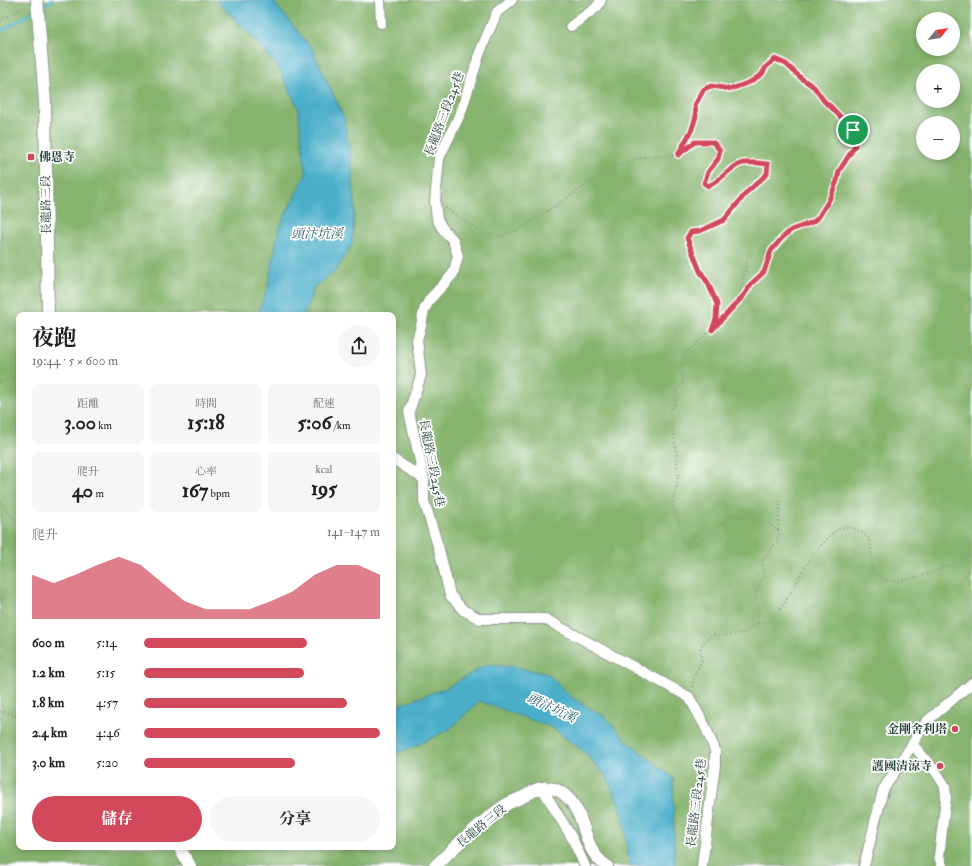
<!DOCTYPE html>
<html lang="zh-TW">
<head>
<meta charset="utf-8">
<style>
	body { margin:0; font-family:"IM FELL Double Pica","Noto Serif TC",serif; background:#f6f6f6; color:#202124; height:100vh; display:flex; flex-direction:column; font-size:15px; white-space:nowrap }
	* { box-sizing:border-box; margin:0 }
	p { font-size:13px; color:#757577 }
	.icon { flex:none; width:22px; height:22px; fill:none; stroke:currentColor; stroke-width:2; stroke-linecap:round; stroke-linejoin:round }
	.map { position:relative; flex:1; overflow:hidden }
	.side { position:absolute; left:16px; top:312px; width:380px; height:538px; display:flex; flex-direction:column; background:#fff; border-radius:8px; box-shadow:0 2px 6px #0003 }
	.side>* { flex:none }
	.needle { width:26px; rotate:60deg }
	.controls { position:absolute; left:916px; top:12px; display:grid; gap:8px }
	.controls a { display:grid; place-items:center; width:44px; height:44px; border-radius:50%; background:#fff; box-shadow:0 2px 6px #0003; font-size:20px }
	.pin { position:absolute; display:grid; place-items:center; width:34px; height:34px; color:#fff; margin:-17px; border:2px solid #fff; border-radius:50%; box-shadow:0 1px 4px #0007 }
	.round { display:grid; place-items:center; flex:none; width:42px; height:42px; border-radius:21px; background:#f6f6f6 }
	.headline { display:flex; align-items:center; justify-content:space-between; height:68px; padding:0 16px }
	h1 { font-size:22px; font-weight:700; line-height:30px }
	.metrics { display:grid; grid-template-columns:repeat(3,1fr); gap:6px; height:68px; padding:4px 16px }
	.metrics div { display:grid; align-content:center; border-radius:8px; background:#f6f6f6; text-align:center }
	.metrics b { font-size:20px; font-weight:700 }
	.metrics small { font-size:11px; font-weight:400 }
	.metrics p { font-size:11px }
	.chart { height:112px; padding:8px 16px }
	.chart p { display:flex; justify-content:space-between }
	.chart svg { width:100%; height:72px; margin-top:4px; fill:#d1495b; opacity:.7 }
	.primary-button { display:flex; gap:8px; margin-top:auto; padding:8px 16px }
	.primary-button a { flex:1; height:46px; border-radius:24px; background:#d1495b; color:#fff; font-size:16px; font-weight:700; line-height:46px; text-align:center }
	.primary-button a+a { background:#f6f6f6; color:#202124 }
	ul { padding:0 16px; list-style:none; font-size:13px }
	li { display:grid; grid-template-columns:64px 48px 1fr; align-items:center; height:30px }
	li i { height:10px; border-radius:5px; background:#d1495b }
	.map>svg:first-child { display:block }
	.forest { fill:#86b46e; stroke:#527851; fill-rule:evenodd }
	.water { fill:#4bafca; stroke:#35767f }
	.lines { fill:none; stroke-linecap:round; stroke-linejoin:round }
	.stream { stroke:#4bafca; stroke-width:3 }
	.minor-casing { stroke:#8c968a; stroke-width:12 }
	.major-casing { stroke:#8c968a; stroke-width:14 }
	.path { stroke:#8c968a; stroke-width:2; stroke-dasharray:1 3; stroke-linecap:butt }
	.minor { stroke:#fff; stroke-width:10 }
	.major { stroke:#fff; stroke-width:12 }
	.route-casing { stroke:#fff; stroke-width:8 }
	.route { stroke:#d1495b; stroke-width:5 }
	.poi-dot { fill:#d1495b; stroke:#fff; stroke-width:1.5 }
	.labels { text-anchor:middle; stroke-width:3.5; stroke-linejoin:round; paint-order:stroke }
	.street-label { font-size:12px; fill:#1f3d34; stroke:#fff }
	.poi-label { font-size:12px; font-weight:bold; fill:#1f3d34; stroke:#fff; text-anchor:end }
	.water-label { font-size:13px; font-style:italic; fill:#2e6568; stroke:#fff }
</style>
</head>
<body>
<div class="map">
<svg width="972" height="866" viewBox="0 0 972 866">
	<rect width="100%" height="100%" fill="#fff"/>
	<filter id="ink" filterUnits="userSpaceOnUse"><feTurbulence type="fractalNoise" baseFrequency=".025" numOctaves="2"/><feDisplacementMap in="SourceGraphic" scale="8" xChannelSelector="R" yChannelSelector="G"/><feConvolveMatrix kernelMatrix="1 2 1 2 8 2 1 2 1" color-interpolation-filters="sRGB"/></filter>
	<filter id="wash" filterUnits="userSpaceOnUse"><feTurbulence type="fractalNoise" baseFrequency=".012" numOctaves="4" result="noise"/><feDisplacementMap in="SourceGraphic" scale="16" xChannelSelector="R" yChannelSelector="G"/><feGaussianBlur stdDeviation="0.9" result="paint"/><feColorMatrix in="noise" values="0 0 0 0 0 0 0 0 0 0 0 0 0 0 0 0 0 1.4 0 .05"/><feComposite in="paint" operator="in"/></filter>
	<g filter="url(#wash)">
		<rect width="100%" height="100%" fill="#f8eedf"/>
		<path class="forest" d="M0 0H972V866H0ZM923 19H953V49H923ZM923 71H953V101H923ZM923 123H953V153H923ZM19 315H393V847H19Z"/>
		<path class="water" d="M216 0H272L312 49 344 118 351 160 355 205 352 244 336 271 314 287 304 315H257L268 287 279 228 306 174 298 108 278 67 255 40Z
			M486 665 516 667 548 674 571 697 605 717 627 741 673 778 675 866H629L623 814 607 777 584 752 553 728 479 701 450 729 411 748 393 754V707L446 688Z"/>
		<g class="lines">
			<path class="stream" d="M41 7 52 0
				M0 32 34 11"/>
		</g>
	</g>
	<g filter="url(#ink)">
		<g class="lines">
			<g class="minor-casing">
				<path id="minor" d="M380 0 381 23
					M512 0 497 12 480 52 461 112 439 158 435 202 437 219 442 228 453 240 458 256 453 274 430 299 424 310 421 326 417 340 421 375 409 412 424 479V501L439 549 450 595 463 610 480 619H545L689 697 705 726 715 750V765L702 866
					M571 26 597 7 601 0
					M393 459 424 479
					M913 745 936 772 945 786 946 797 939 856 942 866
					M542 788 572 838 585 866
					M864 866 883 790 927 721 972 683"/>
			</g>
			<g class="major-casing">
				<path id="major" d="M37 0 45 102 48 315
					M179 847 190 866
					M435 866C456 846 477 825 501 808 507 803 516 800 523 797 529 794 535 789 542 788 557 786 569 796 576 809 587 829 586 853 607 866"/>
			</g>
			<path class="path" d="M0 20 27 6
				M678 155C683 146 689 137 693 127 697 115 694 101 704 90 711 81 724 90 733 88 743 86 757 80 763 73 767 68 771 63 775 59L786 64 801 78 814 87 824 101 832 108 853 129 855 146 839 171 837 181 829 200 818 218 813 222 791 230 781 239 771 251 764 272 751 284 744 295 738 300 717 325 684 355 681 367 683 384 676 390 675 402 670 411 677 456 678 483 673 497V506L680 526 682 538 688 549 711 534 733 514 768 524 778 530 779 536 777 542 763 560 762 565 764 575 757 590 754 603 759 610 758 623
				M445 208 481 232 500 236 517 230 541 215 618 164 643 157 678 155 695 142C700 142 707 141 711 142 729 148 714 164 709 171 706 174 705 179 704 183L708 186C716 184 720 178 726 173 742 161 750 163 769 164L767 174 747 192 724 221 700 231 691 232 687 238 700 271 709 283 717 304 716 319 712 328
				M739 299 748 257
				M0 382 19 376
				M0 502 19 524
				M778 530 780 501
				M758 623C764 624 769 623 772 619 777 614 781 607 785 602 798 581 808 558 825 541 829 536 833 532 839 529 846 526 852 527 859 531 861 533 864 534 866 536 877 546 865 567 877 576 897 592 951 564 972 555
				M692 687 695 674 702 660C698 647 702 641 714 635L720 636 744 633 758 623
				M0 712 11 713 19 719"/>
			<use href="#minor" class="minor"/>
			<use href="#major" class="major"/>
		</g>
	</g>
	<g class="lines" filter="url(#ink)">
		<g class="route-casing">
			<path id="route" d="M775 59 786 64 801 78 814 87 824 101 832 108 853 130 855 146 839 171 837 181 829 200 818 218 813 222 791 230 781 239 771 251 764 272 751 284 744 295 712 330 716 319 717 304 708 283 700 271 687 238 691 232 700 231 724 220 747 192 767 174 768 164C760 163 751 162 743 163 729 166 721 182 708 186L704 183 708 172 718 159 720 151 716 145 712 142H695L678 155 692 129 696 116 695 105 704 89 711 86 731 89 750 82 762 74 766 67Z"/>
		</g>
		<use href="#route" class="route"/>
	</g>
	<g class="poi-dot">
		<rect x="27" y="153" width="8" height="8" rx="2"/>
		<circle cx="955" cy="729" r="4"/>
		<circle cx="940" cy="766" r="4"/>
	</g>
	<g class="labels">
		<g class="street-label">
			<text transform="translate(444 114) rotate(-69)" y="4">長龍路三段245巷</text>
			<text transform="translate(46 205) rotate(-91)" y="4">長龍路三段</text>
			<text transform="translate(432 463) rotate(79)" y="4">長龍路三段245巷</text>
			<text transform="translate(696 803) rotate(-83)" y="4">長龍路三段245巷</text>
			<text transform="translate(481 826) rotate(-39)" y="4">長龍路三段</text>
		</g>
		<g class="poi-label">
			<text x="39" y="161" text-anchor="start">佛恩寺</text>
			<text x="947" y="733">金剛舍利塔</text>
			<text x="932" y="770">護國清涼寺</text>
		</g>
		<g class="water-label">
			<text x="317" y="238">頭汴坑溪</text>
			<text transform="translate(552 707) rotate(25)" y="5">頭汴坑溪</text>
		</g>
	</g>
</svg>
<div class="controls">
<a><svg class="needle" viewBox="-14 -14 28 28"><path d="M0-13l5 13h-10z" fill="#e53935"/><path d="M0 13l5-13h-10z" fill="#757577"/></svg></a>
<a>+</a>
<a>−</a>
</div>
<div class="pin" style="left:853px;top:130px;background:#1e9e55"><svg class="icon" aria-label="arrive" viewBox="0 0 24 24"><path d="M6 21V4h12l-3 4 3 4H6"/></svg></div>
<section class="side">
<div class="headline"><div><h1>夜跑</h1><p>19:44 · 5 × 600 m</p></div><a class="round"><svg class="icon" aria-label="share" viewBox="0 0 24 24"><path d="M12 15V3M7 8l5-5 5 5M5 13v7h14v-7"/></svg></a></div>
<div class="metrics">
<div><p>距離</p><b>3.00<small> km</small></b></div>
<div><p>時間</p><b>15:18</b></div>
<div><p>配速</p><b>5:06<small> /km</small></b></div>
</div>
<div class="metrics">
<div><p>爬升</p><b>40<small> m</small></b></div>
<div><p>心率</p><b>167<small> bpm</small></b></div>
<div><p>kcal</p><b>195</b></div>
</div>
<div class="chart"><p><span>爬升</span>141–147 m</p>
<svg viewBox="0 0 160 44" preserveAspectRatio="none"><path d="M0 44V17L10 22L20 17L30 11L40 6L50 11L60 22L70 33L80 38L90 38L100 38L110 33L120 27L130 17L140 11L150 11L160 17V44z"/></svg>
</div>
<ul>
<li><b>600 m</b>5:14<i style="width:69%"></i></li>
<li><b>1.2 km</b>5:15<i style="width:68%"></i></li>
<li><b>1.8 km</b>4:57<i style="width:86%"></i></li>
<li><b>2.4 km</b>4:46<i style="width:100%"></i></li>
<li><b>3.0 km</b>5:20<i style="width:64%"></i></li>
</ul>
<div class="primary-button"><a>儲存</a><a>分享</a></div>
</section>
</div>
</body>
</html>
